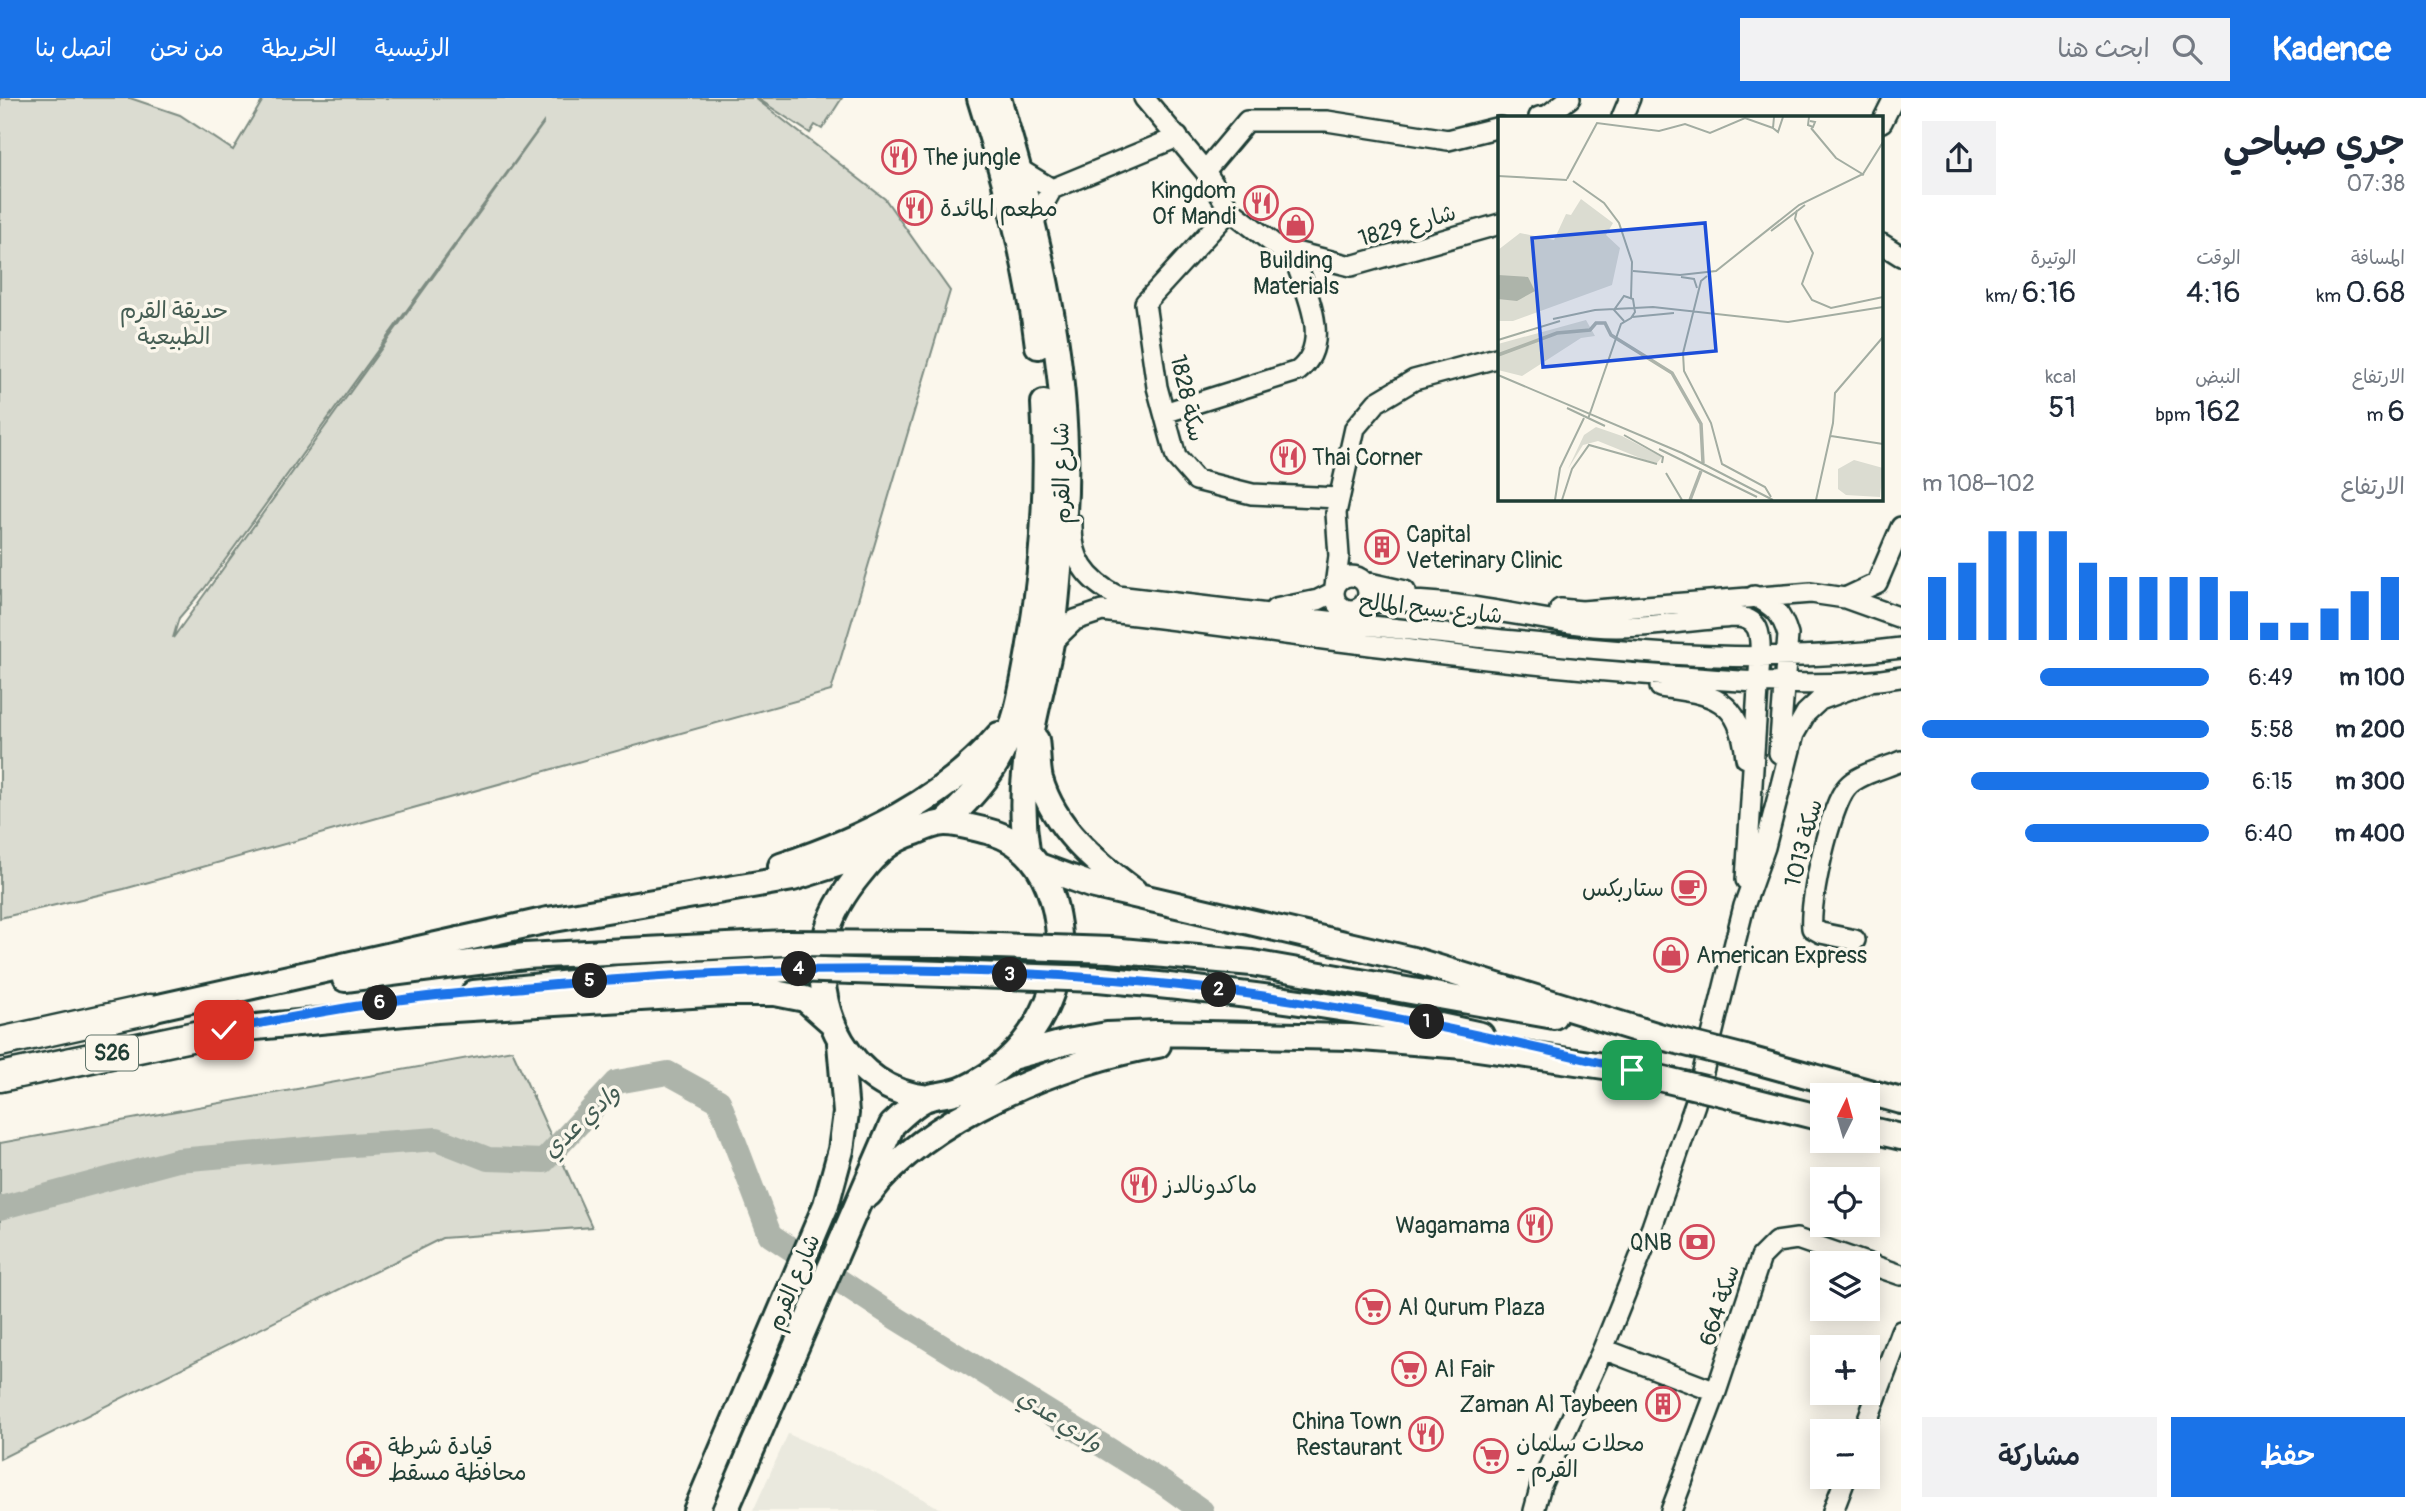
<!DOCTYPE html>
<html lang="ar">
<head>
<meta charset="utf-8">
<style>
	body { margin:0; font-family:Pangolin,"Playpen Sans Arabic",sans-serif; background:#f2f2f3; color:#1f2937; direction:rtl; height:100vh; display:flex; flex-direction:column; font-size:26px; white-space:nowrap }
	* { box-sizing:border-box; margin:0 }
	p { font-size:23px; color:#747a83 }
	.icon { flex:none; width:38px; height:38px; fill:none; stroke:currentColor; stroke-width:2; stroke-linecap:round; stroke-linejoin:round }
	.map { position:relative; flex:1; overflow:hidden; direction:ltr }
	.sheet { display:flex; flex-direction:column; background:#fff; width:525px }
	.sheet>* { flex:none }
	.needle { width:46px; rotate:5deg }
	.tools { position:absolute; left:1810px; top:985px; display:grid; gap:14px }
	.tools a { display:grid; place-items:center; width:70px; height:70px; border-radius:0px; background:#fff; box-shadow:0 4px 18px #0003; font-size:35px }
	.pin { position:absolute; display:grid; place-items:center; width:60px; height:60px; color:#fff; margin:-30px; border-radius:14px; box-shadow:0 4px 10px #0006 }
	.km { position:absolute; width:35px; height:35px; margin:-18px; border-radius:50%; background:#222; color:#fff; font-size:19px; line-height:35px; text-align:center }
	.round { display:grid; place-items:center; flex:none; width:74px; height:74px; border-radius:0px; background:#f2f2f3 }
	.head { display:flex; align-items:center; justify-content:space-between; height:119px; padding:0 21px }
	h1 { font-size:38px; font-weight:600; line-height:52px }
	.figures { display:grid; grid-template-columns:repeat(3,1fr); gap:10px; height:119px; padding:7px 21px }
	.figures div { display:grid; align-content:center }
	.figures b { font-size:30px; font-weight:600 }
	.figures small { font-size:19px; font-weight:400 }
	.figures p { font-size:19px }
	.chart { height:196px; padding:14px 21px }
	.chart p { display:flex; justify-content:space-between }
	.chart svg { width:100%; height:126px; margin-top:7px; stroke:#1a73e8; stroke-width:6 }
	.primary-button { display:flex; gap:14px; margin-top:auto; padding:14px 21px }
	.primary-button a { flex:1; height:80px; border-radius:0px; background:#1a73e8; color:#fff; font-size:28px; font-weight:600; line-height:80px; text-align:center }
	.primary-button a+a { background:#f2f2f3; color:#1f2937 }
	ul { padding:0 21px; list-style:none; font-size:23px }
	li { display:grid; grid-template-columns:112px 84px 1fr; align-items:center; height:52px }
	li i { height:18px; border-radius:9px; background:#1a73e8 }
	header { display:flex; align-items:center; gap:42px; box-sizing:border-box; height:98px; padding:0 35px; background:#1a73e8; color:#fff }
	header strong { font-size:33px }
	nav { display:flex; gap:38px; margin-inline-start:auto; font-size:24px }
	.search { width:490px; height:63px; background:#f2f2f3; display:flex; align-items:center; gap:18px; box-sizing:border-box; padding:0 24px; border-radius:0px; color:#747a83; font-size:26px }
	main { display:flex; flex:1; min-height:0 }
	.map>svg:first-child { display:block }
	.built { fill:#eae9de }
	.green { fill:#dbdcd1; stroke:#7d8c82; stroke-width:2; fill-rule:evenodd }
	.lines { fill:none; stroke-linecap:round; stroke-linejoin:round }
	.river { stroke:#adb4aa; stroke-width:24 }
	.minor-casing { stroke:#1f3d34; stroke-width:24 }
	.major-casing { stroke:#1f3d34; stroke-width:30 }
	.highway-casing { stroke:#1f3d34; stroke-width:33 }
	.minor { stroke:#fbf7ec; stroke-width:19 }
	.major { stroke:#fbf7ec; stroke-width:24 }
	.highway { stroke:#fbf7ec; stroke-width:28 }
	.major-bridge-casing { stroke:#1f3d34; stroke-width:30; stroke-linecap:butt }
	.major-bridge { stroke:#fbf7ec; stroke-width:24 }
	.route-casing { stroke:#fff; stroke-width:14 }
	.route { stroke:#1a73e8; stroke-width:9 }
	.labels { text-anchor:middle; stroke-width:7; stroke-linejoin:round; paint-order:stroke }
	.shield { fill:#fbf7ec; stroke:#61756b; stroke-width:2 }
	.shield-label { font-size:21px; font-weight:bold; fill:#1f3d34 }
	.poi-label { font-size:23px; fill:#1f3d34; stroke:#fbf7ec; text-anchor:start }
	.street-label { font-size:23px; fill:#1f3d34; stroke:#fbf7ec }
	.park-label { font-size:23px; fill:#455d53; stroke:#fbf7ec }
	.water-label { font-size:24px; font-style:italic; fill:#425b52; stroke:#fbf7ec }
	.inset-river { fill:none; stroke:#adb4aa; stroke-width:3.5 }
	.inset-road { fill:none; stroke:#a3ada2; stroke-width:2 }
	.view { fill:#1d4ed8; fill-opacity:0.15; stroke:#1d4ed8; stroke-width:3.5 }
	.inset-edge { fill:none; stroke:#1f3d34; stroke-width:3.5 }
</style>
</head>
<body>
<header>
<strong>Kadence</strong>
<div class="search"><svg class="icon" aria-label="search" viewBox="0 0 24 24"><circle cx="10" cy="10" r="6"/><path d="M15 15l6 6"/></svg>ابحث هنا</div>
<nav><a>الرئيسية</a><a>الخريطة</a><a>من نحن</a><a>اتصل بنا</a></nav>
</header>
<main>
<section class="sheet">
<div class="head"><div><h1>جري صباحي</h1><p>07:38</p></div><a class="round"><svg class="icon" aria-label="share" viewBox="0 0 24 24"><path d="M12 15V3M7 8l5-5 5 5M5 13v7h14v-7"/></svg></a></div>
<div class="figures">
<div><p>المسافة</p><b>0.68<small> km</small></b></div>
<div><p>الوقت</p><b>4:16</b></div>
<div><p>الوتيرة</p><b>6:16<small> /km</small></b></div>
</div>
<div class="figures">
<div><p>الارتفاع</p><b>6<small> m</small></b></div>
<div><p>النبض</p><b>162<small> bpm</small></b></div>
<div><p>kcal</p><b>51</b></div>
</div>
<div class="chart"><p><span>الارتفاع</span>102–108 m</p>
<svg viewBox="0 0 160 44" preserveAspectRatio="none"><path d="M5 44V22M15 44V17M25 44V6M35 44V6M45 44V6M55 44V17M65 44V22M75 44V22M85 44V22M95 44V22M105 44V27M115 44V38M125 44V38M135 44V33M145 44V27M155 44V22"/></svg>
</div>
<ul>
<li><b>100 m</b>6:49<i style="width:59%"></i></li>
<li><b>200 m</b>5:58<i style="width:100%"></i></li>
<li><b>300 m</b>6:15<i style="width:83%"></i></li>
<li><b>400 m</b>6:40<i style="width:64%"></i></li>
</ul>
<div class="primary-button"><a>حفظ</a><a>مشاركة</a></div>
</section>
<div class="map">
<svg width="1901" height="1413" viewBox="0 0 1901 1413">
	<rect width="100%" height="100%" fill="#fbf7ec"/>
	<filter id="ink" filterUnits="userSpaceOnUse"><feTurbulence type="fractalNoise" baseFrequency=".0143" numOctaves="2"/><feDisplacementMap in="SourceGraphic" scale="14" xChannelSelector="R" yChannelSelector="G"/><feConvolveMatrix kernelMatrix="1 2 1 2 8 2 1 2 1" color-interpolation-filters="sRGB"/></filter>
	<g filter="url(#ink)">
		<path class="built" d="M788 1336 863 1369 945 1413H753Z"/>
		<path class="green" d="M0 0H130L180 17 233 52 264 0H755L885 101 950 193 831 593 124 791 0 820ZM543 25V26L173 540 179 520 204 491Z
			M757 0H842L822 31 815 27 810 35Z
			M512 952 592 1129 442 1140 0 1361V1045Z"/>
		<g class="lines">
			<path class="river" d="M0 1110 178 1062 353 1047 437 1041 488 1061 544 1063 617 984 668 975 719 1003 770 1137 896 1220 1163 1385 1202 1413"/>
			<g class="minor-casing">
				<path id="minor" d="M1144 0 1205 73 1230 112 1279 150 1351 168 1500 126
					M1539 19 1548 17 1570 0
					M1622 19 1630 0
					M1882 24 1894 0
					M1019 71 1052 91
					M1205 73 1247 23H1327L1448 42 1500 29
					M1230 112 1145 205 1157 289 1176 359 1196 382 1252 396 1339 400
					M1033 125 1052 91 1178 39
					M1882 146 1901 158
					M1164 315 1298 273C1335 244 1303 189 1292 153
					M1072 425C1071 461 1086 482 1117 498 1249 514 1381 530 1514 543 1642 556 1773 567 1901 550
					M1334 495a17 17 0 1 1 34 0a17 17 0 1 1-34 0Z
					M1365 484 1405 493
					M1335 488 1339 458 1336 415 1355 330 1377 304 1414 282 1500 259
					M1754 498C1774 508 1782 516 1788 537L1779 655
					M1845 500 1877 485 1901 429
					M1365 506C1433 494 1523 521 1594 528 1639 532 1689 522 1734 519 1760 519 1761 536 1760 559L1746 782
					M1275 511 1318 502 1334 494
					M1560 511 1582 513 1811 495 1845 500 1901 520
					M1050 546 1075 522 1102 513C1291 535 1479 565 1669 578 1746 583 1825 592 1901 579
					M1660 589C1713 596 1740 600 1746 660
					M1855 842 1821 835 1812 830C1809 804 1830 708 1847 689 1858 676 1886 670 1901 663
					M1603 1251 1716 1294
					M1863 1334 1901 1233
					M1534 1413 1541 1387 1603 1251 1652 1129 1695 1006 1744 808 1765 749 1794 636 1806 615 1820 602 1869 584
					M1671 1413 1716 1294 1761 1159 1776 1144 1797 1141 1901 1177
					M1833 1413 1846 1379"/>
			</g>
			<g class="major-casing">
				<path id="major" d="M980 0C1005 81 1028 163 1038 248
					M998 0C1040 140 1077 292 1062 439 1058 475 1057 514 1050 550 1035 623 1015 677 1027 753
					M1036 642C1038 654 1037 669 1040 681 1054 730 1095 764 1134 793
					M944 725C964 706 982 688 996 665 1016 631 1022 592 1029 553 1043 471 1049 388 1044 305
					M781 768C862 741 943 703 999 637
					M1039 768 1091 787 1413 862 1662 939
					M1110 852 1252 865 1554 918
					M345 881 525 858 785 845
					M1098 881C1226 893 1355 908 1481 937
					M474 895 619 880 792 871
					M150 911 548 822 793 780 875 754
					M224 932 437 912 726 895H775L805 901 830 923
					M1012 959 1067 944 1107 937 1157 935 1350 939 1464 948 1632 972
					M1745 960 1901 1003
					M1730 997 1822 1020
					M1867 1031 1901 1039
					M869 1096C926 1019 1065 962 1158 947
					M696 1413 826 1107 841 1052 846 1015 840 945
					M725 1413 892 1027C903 1017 916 1003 930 999 942 996 954 996 966 990 1027 961 1067 896 1058 827 1052 783 1033 744 987 733 974 730 958 725 945 725 936 725 924 730 915 734 891 741 876 755 861 774 846 792 831 815 826 838 809 911 850 992 928 1000"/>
			</g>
			<g class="highway-casing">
				<path id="highway" d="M0 944 150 911
					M0 979 224 932"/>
			</g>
			<use href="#minor" class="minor"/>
			<use href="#major" class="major"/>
			<use href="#highway" class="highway"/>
			<g class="major-bridge-casing">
				<path id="major-bridge" d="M785 845 940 846 1110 852
					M792 871 1098 881
					M1662 939 1745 960
					M1659 980 1730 997"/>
			</g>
			<use href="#major-bridge" class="major-bridge"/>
		</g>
	</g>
	<g class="lines" filter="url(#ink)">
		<g class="route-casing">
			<path id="route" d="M224 932C280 922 336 910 393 903 437 896 483 894 528 889 756 867 990 864 1219 892 1358 909 1495 940 1632 972"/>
		</g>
		<use href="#route" class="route"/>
	</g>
	<defs>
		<g id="restaurant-ring" transform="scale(1.75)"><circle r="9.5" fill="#fbf7ec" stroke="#d1495b" stroke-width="1.5"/><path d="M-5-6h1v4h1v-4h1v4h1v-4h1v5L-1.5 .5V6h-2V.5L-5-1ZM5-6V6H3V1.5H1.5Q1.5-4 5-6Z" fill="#d1495b"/></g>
		<g id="shop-ring" transform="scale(1.75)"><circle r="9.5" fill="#fbf7ec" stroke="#d1495b" stroke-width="1.5"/><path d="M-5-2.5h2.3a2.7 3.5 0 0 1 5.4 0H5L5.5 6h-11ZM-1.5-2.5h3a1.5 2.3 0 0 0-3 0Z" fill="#d1495b"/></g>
		<g id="building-ring" transform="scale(1.75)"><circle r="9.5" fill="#fbf7ec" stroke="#d1495b" stroke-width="1.5"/><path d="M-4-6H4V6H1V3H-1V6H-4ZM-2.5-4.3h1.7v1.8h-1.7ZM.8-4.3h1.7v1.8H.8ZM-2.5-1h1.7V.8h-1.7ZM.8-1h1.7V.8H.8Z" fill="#d1495b"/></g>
		<g id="cafe-ring" transform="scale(1.75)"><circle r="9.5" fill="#fbf7ec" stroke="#d1495b" stroke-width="1.5"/><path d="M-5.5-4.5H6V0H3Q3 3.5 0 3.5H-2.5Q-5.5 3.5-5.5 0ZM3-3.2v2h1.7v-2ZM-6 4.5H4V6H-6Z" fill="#d1495b"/></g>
		<g id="bank-ring" transform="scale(1.75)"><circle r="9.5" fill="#fbf7ec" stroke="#d1495b" stroke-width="1.5"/><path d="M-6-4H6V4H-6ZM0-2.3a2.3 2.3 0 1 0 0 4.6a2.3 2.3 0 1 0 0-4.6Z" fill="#d1495b"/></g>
		<g id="supermarket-ring" transform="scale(1.75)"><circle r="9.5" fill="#fbf7ec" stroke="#d1495b" stroke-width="1.5"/><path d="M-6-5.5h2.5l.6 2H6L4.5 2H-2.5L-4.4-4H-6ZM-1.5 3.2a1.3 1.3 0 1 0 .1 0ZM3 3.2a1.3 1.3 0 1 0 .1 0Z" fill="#d1495b"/></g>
		<g id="civic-ring" transform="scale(1.75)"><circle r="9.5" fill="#fbf7ec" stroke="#d1495b" stroke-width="1.5"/><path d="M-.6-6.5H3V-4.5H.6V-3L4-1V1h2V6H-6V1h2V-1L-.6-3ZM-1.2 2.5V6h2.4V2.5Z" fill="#d1495b"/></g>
	</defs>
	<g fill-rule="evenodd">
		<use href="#restaurant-ring" x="899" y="59"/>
		<use href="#restaurant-ring" x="1261" y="105"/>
		<use href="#restaurant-ring" x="915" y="110"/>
		<use href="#shop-ring" x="1296" y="127"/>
		<use href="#restaurant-ring" x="1288" y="359"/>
		<use href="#building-ring" x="1382" y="449"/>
		<use href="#cafe-ring" x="1689" y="790"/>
		<use href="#shop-ring" x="1671" y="857"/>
		<use href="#restaurant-ring" x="1139" y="1087"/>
		<use href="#restaurant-ring" x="1535" y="1127"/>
		<use href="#bank-ring" x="1697" y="1144"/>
		<use href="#supermarket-ring" x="1373" y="1209"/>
		<use href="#supermarket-ring" x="1409" y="1271"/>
		<use href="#building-ring" x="1663" y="1306"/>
		<use href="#restaurant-ring" x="1426" y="1336"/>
		<use href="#supermarket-ring" x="1491" y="1358"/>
		<use href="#civic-ring" x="364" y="1361"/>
	</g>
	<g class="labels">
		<rect class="shield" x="86" y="937.5" width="52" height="35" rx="5"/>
		<g class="shield-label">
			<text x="112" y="962">S26</text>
		</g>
		<g class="poi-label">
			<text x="923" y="67">The jungle</text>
			<text x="1236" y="100" text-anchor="end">Kingdom<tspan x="1236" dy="26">Of Mandi</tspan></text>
			<text x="940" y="118">مطعم المائدة</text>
			<text x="1296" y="170" text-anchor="middle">Building<tspan x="1296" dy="26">Materials</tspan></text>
			<text x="1312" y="367">Thai Corner</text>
			<text x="1406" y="444">Capital<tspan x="1406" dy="26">Veterinary Clinic</tspan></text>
			<text x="1664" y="798" text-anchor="end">ستاربكس</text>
			<text x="1696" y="865">American Express</text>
			<text x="1164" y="1095">ماكدونالدز</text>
			<text x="1510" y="1135" text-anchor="end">Wagamama</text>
			<text x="1672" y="1152" text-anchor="end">QNB</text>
			<text x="1398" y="1217">Al Qurum Plaza</text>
			<text x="1434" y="1279">Al Fair</text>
			<text x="1638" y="1314" text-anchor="end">Zaman Al Taybeen</text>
			<text x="1402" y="1331" text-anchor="end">China Town<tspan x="1402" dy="26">Restaurant</tspan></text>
			<text x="1516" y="1353">محلات سلمان<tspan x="1516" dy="26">- القرم</tspan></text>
			<text x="388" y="1356">قيادة شرطة<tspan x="388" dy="26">محافظة مسقط</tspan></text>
		</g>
		<g class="street-label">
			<text transform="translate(1407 127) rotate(-16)" y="8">1829 شارع</text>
			<text transform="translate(1188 300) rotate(77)" y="8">سكة 1828</text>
			<text transform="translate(1061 375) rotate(-91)" y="8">شارع القرم</text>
			<text transform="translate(1431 510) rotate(6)" y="8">شارع سيح المالح</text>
			<text transform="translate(1803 745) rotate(-75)" y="8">سكة 1013</text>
			<text transform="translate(793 1184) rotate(-67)" y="8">شارع القرم</text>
			<text transform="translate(1719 1207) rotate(-72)" y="8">سكة 664</text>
		</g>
		<g class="park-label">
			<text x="174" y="220">حديقة القرم<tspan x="174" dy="26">الطبيعية</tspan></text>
		</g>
		<g class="water-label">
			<text transform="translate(581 1023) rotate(-43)" y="8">وادي عدي</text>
			<text transform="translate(1060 1322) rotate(33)" y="8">وادي عدي</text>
		</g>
	</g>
	<g transform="translate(1498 18)">
		<rect width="385" height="385" fill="#fbf7ec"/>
		<path d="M83 83 115 107 108 119 122 132 114 169 15 205H0V134L22 117 56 124 68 98 73 99ZM88 204 97 220 83 222 24 260 0 254V228ZM98 311 124 320 164 341 159 347 147 344 100 325 85 329 70 353 86 319ZM356 344 385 352 382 381 348 379 340 373V353Z" fill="#dbdcd1"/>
		<path d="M0 159 30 161 37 175 19 185 0 183Z" fill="#adb4aa"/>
		<path class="inset-river" d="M0 239 59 217 92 214 98 207H107L113 219 174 257 203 308 205 347M192 384 203 355"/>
		<path class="inset-road" d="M276 1 275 12 280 16 285 1M311 1 310 9 315 11 317 6 312 5M313 12 338 42 366 59M0 60 69 64M69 63 99 7 161 15 187 8 212 17 247 2 275 12M75 65 106 87 121 107 134 146 133 182M299 94 297 103 315 137 304 168 314 184 333 192 385 181M273 115 307 89M135 155 182 159 218 155 301 89 365 58 385 26M209 160 203 165 185 237 186 255 213 307 224 348 267 371 273 381M183 161 196 163 199 172M134 201 176 197M55 203 97 194 155 191 290 206 385 191M0 224 62 205M0 259 184 337 275 384M69 292 107 310M90 303 123 208 133 202 137 196 135 183 126 180 116 194 126 205M126 319 165 341 164 347M333 320 385 328M161 333 259 381M168 357 184 384M57 384 62 352 86 302M64 384 74 353 91 329 159 348M318 384 335 307 337 277 385 221"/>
		<path class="view" d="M207 107 218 235 45 251 34 122Z"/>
		<rect width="385" height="385" class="inset-edge"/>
	</g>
</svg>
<div class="tools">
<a><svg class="needle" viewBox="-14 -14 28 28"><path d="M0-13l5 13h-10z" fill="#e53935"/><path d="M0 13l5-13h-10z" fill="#747a83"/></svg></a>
<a><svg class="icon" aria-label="locate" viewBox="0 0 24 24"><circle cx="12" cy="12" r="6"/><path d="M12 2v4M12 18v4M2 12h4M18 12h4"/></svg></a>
<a><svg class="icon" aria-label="layers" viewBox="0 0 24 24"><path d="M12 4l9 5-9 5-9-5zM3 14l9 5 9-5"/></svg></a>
<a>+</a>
<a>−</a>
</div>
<div class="pin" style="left:1632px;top:972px;background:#1e9e55"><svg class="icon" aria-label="arrive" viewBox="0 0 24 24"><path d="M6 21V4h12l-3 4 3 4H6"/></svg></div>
<div class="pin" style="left:224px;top:932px;background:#d93025"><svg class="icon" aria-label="check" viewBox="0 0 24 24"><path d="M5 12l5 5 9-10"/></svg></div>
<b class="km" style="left:1427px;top:924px">1</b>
<b class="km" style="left:1219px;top:892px">2</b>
<b class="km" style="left:1010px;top:877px">3</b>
<b class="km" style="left:799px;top:871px">4</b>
<b class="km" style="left:590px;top:883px">5</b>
<b class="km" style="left:380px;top:905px">6</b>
</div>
</main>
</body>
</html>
